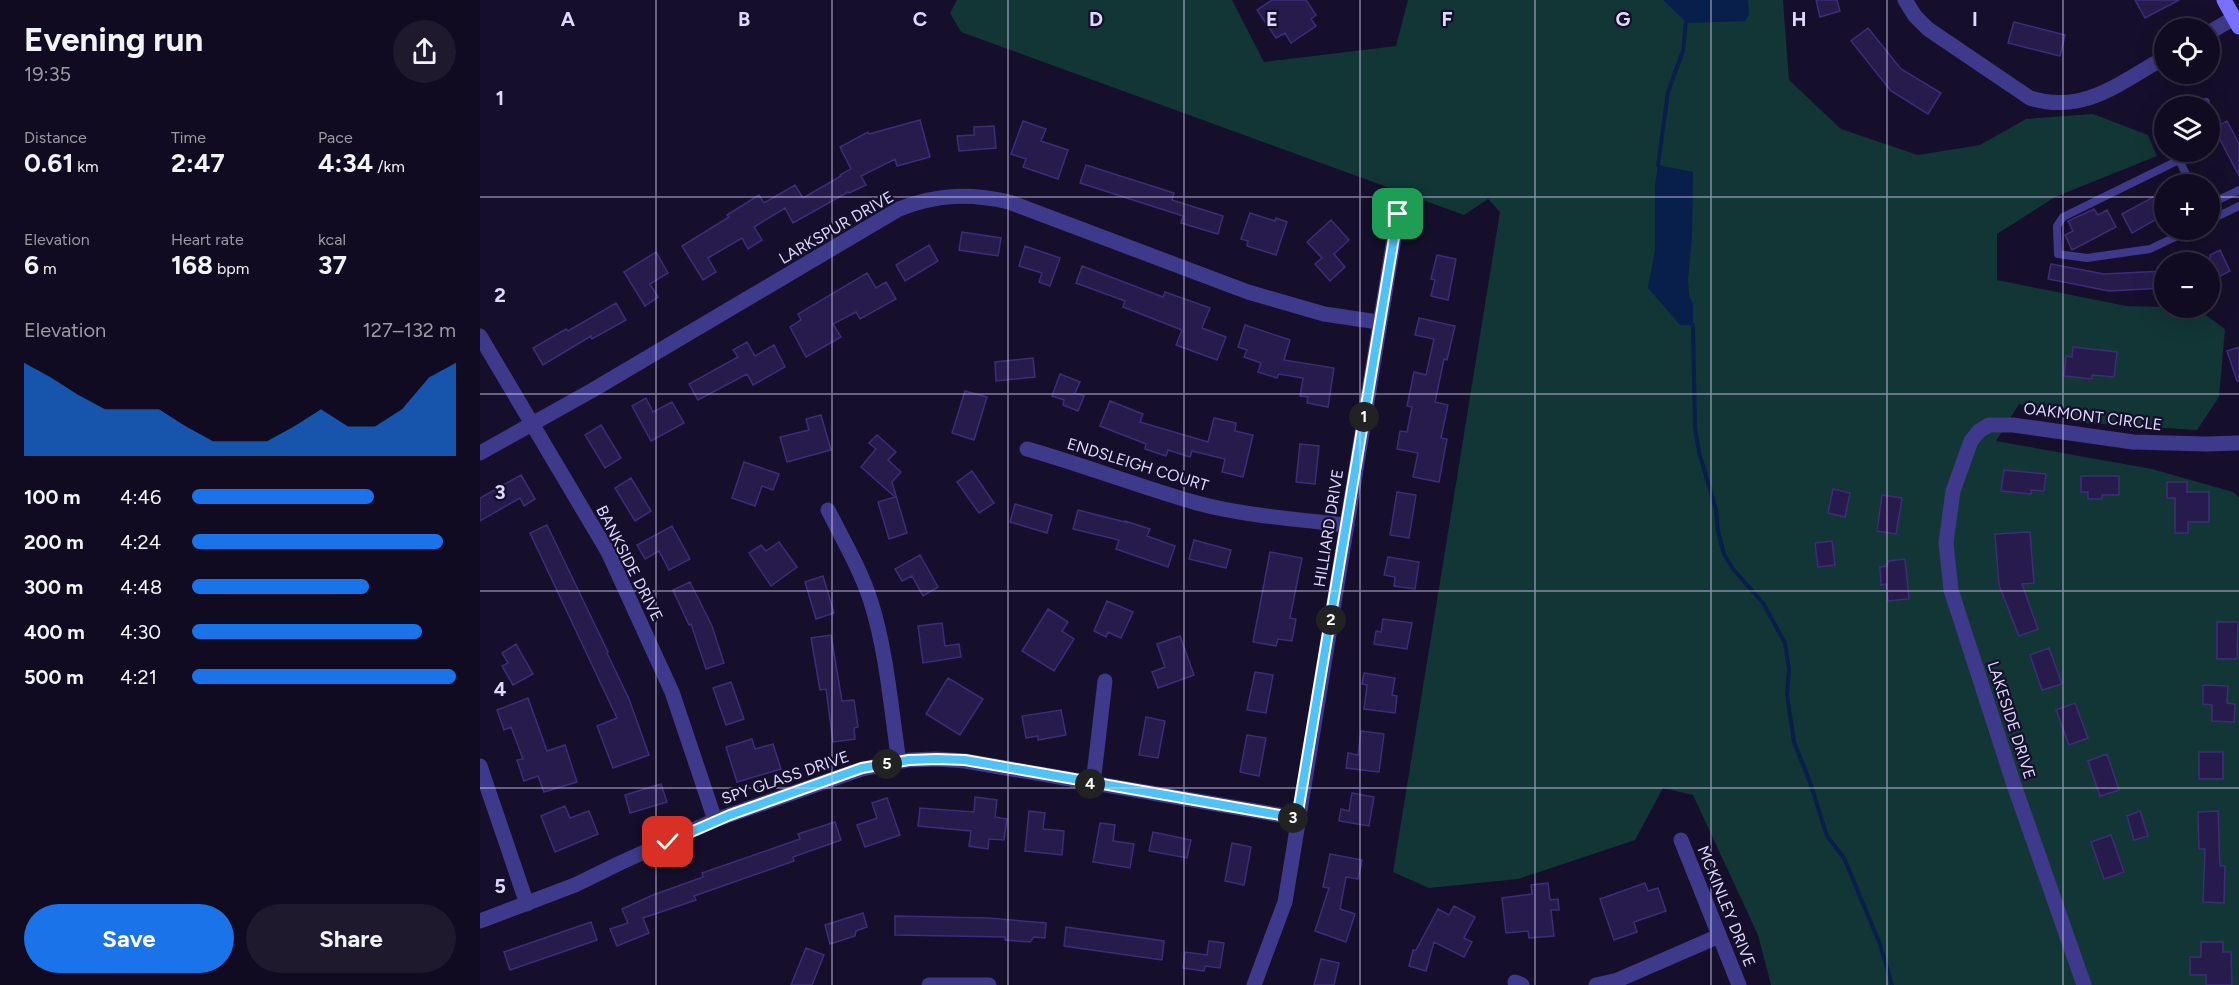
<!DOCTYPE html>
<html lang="en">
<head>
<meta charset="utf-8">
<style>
	body { margin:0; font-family:Figtree,sans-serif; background:#1e192d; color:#f1f3f6; height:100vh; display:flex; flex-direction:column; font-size:22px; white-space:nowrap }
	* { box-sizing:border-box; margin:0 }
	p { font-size:20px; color:#9c9ba5 }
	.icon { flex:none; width:33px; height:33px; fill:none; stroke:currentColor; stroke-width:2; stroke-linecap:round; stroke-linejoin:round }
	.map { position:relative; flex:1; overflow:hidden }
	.panel { display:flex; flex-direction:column; background:#100b20; width:480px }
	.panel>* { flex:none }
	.tools { position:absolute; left:1674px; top:18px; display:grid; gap:12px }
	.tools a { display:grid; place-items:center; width:66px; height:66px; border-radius:50%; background:#100b20; box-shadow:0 6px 24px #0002,0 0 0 2px #302b3e; font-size:30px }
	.pin { position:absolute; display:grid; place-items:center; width:51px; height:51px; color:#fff; margin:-26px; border-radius:12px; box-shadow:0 3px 9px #0006 }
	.km { position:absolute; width:30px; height:30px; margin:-15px; border-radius:50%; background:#222; color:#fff; font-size:16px; line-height:30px; text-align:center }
	.round { display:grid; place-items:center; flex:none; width:63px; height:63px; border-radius:32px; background:#1e192d }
	.overview { display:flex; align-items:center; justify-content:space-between; height:102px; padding:0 24px }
	h1 { font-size:33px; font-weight:700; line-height:45px }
	.stats { display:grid; grid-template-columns:repeat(3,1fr); gap:9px; height:102px; padding:6px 24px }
	.stats div { display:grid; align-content:center }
	.stats b { font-size:26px; font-weight:700 }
	.stats small { font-size:16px; font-weight:400 }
	.stats p { font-size:16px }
	.chart { height:168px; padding:12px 24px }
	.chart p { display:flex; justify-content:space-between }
	.chart svg { width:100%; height:108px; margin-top:6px; fill:#1a73e8; opacity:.7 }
	.button { display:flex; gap:12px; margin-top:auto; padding:12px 24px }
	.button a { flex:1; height:69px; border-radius:36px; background:#1a73e8; color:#fff; font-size:24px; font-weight:700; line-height:69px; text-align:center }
	.button a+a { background:#1e192d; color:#f1f3f6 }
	ul { padding:0 24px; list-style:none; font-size:20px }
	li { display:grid; grid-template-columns:96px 72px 1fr; align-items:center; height:45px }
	li i { height:15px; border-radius:8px; background:#1a73e8 }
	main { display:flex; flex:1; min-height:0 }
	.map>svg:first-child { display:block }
	.green { fill:#123535 }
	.water { fill:#081e4b }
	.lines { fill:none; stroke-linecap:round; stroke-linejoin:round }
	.stream { stroke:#081e4b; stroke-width:4 }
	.building { fill:#271b4c; stroke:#3e2c79; stroke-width:1.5 }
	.service { stroke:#3f398b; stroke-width:8 }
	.minor { stroke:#3f398b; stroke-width:15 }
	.tertiary { stroke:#3f398b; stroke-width:15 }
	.secondary { stroke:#7a70ff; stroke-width:15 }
	.route-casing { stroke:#fff; stroke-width:12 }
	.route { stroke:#4fc3f7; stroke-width:8 }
	.grid { fill:none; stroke:#dfd9ff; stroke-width:1.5; stroke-opacity:0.55 }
	.labels { text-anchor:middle; stroke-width:4.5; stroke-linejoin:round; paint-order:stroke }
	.street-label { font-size:16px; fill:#dfd9ff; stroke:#150f2b }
	.grid-label { font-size:20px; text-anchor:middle; font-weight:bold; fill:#dfd9ff; stroke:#150f2b; stroke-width:4.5; stroke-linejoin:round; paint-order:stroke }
</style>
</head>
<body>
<main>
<section class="panel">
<div class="overview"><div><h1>Evening run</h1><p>19:35</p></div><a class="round"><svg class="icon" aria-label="share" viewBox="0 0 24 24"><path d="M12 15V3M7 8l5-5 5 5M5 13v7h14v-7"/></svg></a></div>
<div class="stats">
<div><p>Distance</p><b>0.61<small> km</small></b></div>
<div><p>Time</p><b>2:47</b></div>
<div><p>Pace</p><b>4:34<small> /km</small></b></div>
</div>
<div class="stats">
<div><p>Elevation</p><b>6<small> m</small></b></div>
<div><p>Heart rate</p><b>168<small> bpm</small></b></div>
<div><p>kcal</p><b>37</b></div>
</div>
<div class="chart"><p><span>Elevation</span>127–132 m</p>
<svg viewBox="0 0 160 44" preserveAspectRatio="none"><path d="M0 44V6L10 12L20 19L30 25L40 25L50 25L60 32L70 38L80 38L90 38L100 32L110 25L120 32L130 32L140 25L150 12L160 6V44z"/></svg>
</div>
<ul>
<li><b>100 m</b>4:46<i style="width:69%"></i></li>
<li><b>200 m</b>4:24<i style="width:95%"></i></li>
<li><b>300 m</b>4:48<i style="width:67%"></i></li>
<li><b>400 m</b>4:30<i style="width:87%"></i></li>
<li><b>500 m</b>4:21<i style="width:100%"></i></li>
</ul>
<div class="button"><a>Save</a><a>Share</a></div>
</section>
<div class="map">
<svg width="1759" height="985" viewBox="0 0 1759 985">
	<rect width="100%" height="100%" fill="#150f2b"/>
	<path class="green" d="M477 0H752L784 62 916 46 928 0H1303L1309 80 1361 129 1438 155 1500 145 1546 119 1613 114 1668 135 1677 156 1575 197 1517 234V280L1646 306 1716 308 1745 329 1739 397 1717 430 1604 423 1539 404 1516 441 1672 469 1753 492 1759 497V985H1291L1278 935 1213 795 1183 788 1155 840 1038 879 949 888 913 872 1020 212 1008 199 984 215 481 32 470 13Z"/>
	<path class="water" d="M1183 0H1268L1269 15 1265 21 1207 23Z
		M1178 165 1213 172 1212 236 1208 280 1209 295 1213 304V325H1200L1168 288 1175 250V185Z"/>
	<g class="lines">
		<path class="stream" d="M1180 168 1178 165 1188 92 1203 51 1206 21
			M1211 324 1213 325 1215 428 1219 452 1236 510 1238 531 1244 554 1253 569 1283 603 1305 643 1309 669 1307 695 1314 742 1330 782 1347 836 1364 858 1400 944 1412 985"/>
	</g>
	<path class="building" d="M792 0H826L836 15 831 19 836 26 811 43 805 33 796 38 777 10Z
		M1336 0H1357L1360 11 1340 17Z
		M1655 0H1699L1665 18Z
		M1534 22 1585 35 1580 56 1528 43Z
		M1388 28 1421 69 1461 93 1448 114 1411 91 1371 41Z
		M440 120 450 157 417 166 415 159 381 176 386 185 369 193 368 192 313 223 305 208 274 227 282 240 268 249 262 238 228 258 236 272 223 280 202 246 249 217 247 215 279 195 284 203 315 185 323 198 361 176 360 175 371 169 360 147 388 132 389 134Z
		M543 121 566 129 561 141 588 150 578 179 543 167 546 159 531 154Z
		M1747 121 1759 144V176L1734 128Z
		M514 126 516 148 479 151 477 136 494 135V127Z
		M606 165 694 193 692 200 743 216 738 234 701 223 703 216 600 183Z
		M1675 196 1684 215 1652 233 1642 214Z
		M1614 209 1618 215 1627 210 1636 227 1592 250 1585 235 1593 231 1588 221Z
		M770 213 795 221 796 218 807 222 796 255 767 246 768 241 761 239Z
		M851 220 869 240 854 254 865 267 850 281 835 264 842 258 827 242Z
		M482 232 521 238 518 256 479 250Z
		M449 245 458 261 425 281 416 265Z
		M545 246 580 258 570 286 559 282 562 273 539 266Z
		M1740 250 1750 271 1733 280 1730 273V255Z
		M176 252 188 273 170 284 178 297 165 306 144 272Z
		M957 255 976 259 968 300 951 296 955 280 951 279Z
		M1571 264 1624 274 1684 271V288L1629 291 1568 279Z
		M602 266 683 297 685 292 730 308 722 328 746 337 737 360 696 345 702 330 643 307 645 301 596 283Z
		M387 273 396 288 406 282 416 299 380 319 376 312 353 324 361 337 326 357 310 327 321 320 318 314Z
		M136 303 146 320 112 339 111 336 63 365 53 348 86 329 88 331Z
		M939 318 975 326 967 360 964 359 955 402 968 405 961 438 967 439 959 482 933 477 938 453 917 449 920 431 927 432 932 407 927 406 934 372 946 375 954 339 935 335Z
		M765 325 810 340 804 360 854 368 848 407 827 403 828 397 820 396 823 378 799 374 797 378 778 372 781 363 764 357 767 350 758 347Z
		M267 342 275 356 294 345 305 367 273 385 267 374 218 400 209 384 258 357 253 350Z
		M1593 347 1637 352 1634 377 1612 375V379L1584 376 1586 356 1592 357Z
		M1759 347V381H1757L1747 351Z
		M553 358 555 377 516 381 515 362Z
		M580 374 600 382 595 393 604 396 598 411 583 405 584 400 572 396Z
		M485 391 507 397 494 440 472 433Z
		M166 398 173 412 192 402 204 423 171 441 152 406Z
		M630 401 663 414 660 422 728 442 734 418 756 423 755 431 773 435 763 477 742 472 745 459 712 451 710 457 688 450 686 456 665 449 666 444 620 426Z
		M341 415 351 450 307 462 300 437 329 430 326 419Z
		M121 425 141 458 125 468 105 435Z
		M397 435 416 452 408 460 421 472 412 482 427 533 409 539 398 502 415 497 381 467 396 449 389 443Z
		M820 444 839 446 835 484 816 482Z
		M264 462 299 474 293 490 282 486 275 506 252 498Z
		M1524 470 1566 474 1564 491 1551 490V494L1521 491Z
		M492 471 514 503 499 513 477 482Z
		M41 475 55 499 44 506 40 498 0 521V498Z
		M1601 476H1639V495H1622V499H1608V492H1601Z
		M151 478 171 511 155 521 135 488Z
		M1687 482H1707V492H1729V522H1708V533H1695V498H1687Z
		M1353 489 1370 493 1365 517 1348 513Z
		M917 492 936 495 929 538 910 535Z
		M1402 495 1422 498 1416 534 1397 531Z
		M535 504 572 515 567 533 530 522Z
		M598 510 645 522V521L670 529 667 536 695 546 688 567 636 549 639 540 593 529Z
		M67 525 128 652 127 653 149 699 169 755 133 768 117 726 137 718 50 533Z
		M192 526 210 559 189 570 179 551 165 559 157 545Z
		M1550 532 1554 583 1542 584 1558 629 1539 636 1519 585 1515 534Z
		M714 540 751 550 746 568 709 559Z
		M1352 541 1355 565 1338 567 1335 543Z
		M299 542 317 567 291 586 269 553 281 545 286 551Z
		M790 552 822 558 810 618 816 619 812 641 798 639 796 646 773 642Z
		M440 555 458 587 443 596 432 576 422 581 415 569Z
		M908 557 939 562 935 589 914 586 915 577 904 575Z
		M1425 559 1429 599 1408 601 1406 584 1401 585 1400 567 1407 566 1408 561Z
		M343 576 354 613 336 619 325 582Z
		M210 582 232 626 244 663 226 669 211 624 209 625 193 590Z
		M627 601 653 612 641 638 628 632 626 637 614 631Z
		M568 609 588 622 582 631 594 639 574 671 542 651Z
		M903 619 932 623 927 649 894 644 896 631 901 632Z
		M1737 622H1758L1757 659H1737Z
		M462 623 465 646 479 644 481 657 443 663 438 626Z
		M351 635 362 701 374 700 378 727 374 728 375 739 353 742 346 689 340 690 331 638Z
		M700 636 714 675 678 688 672 672 685 667 677 644Z
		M36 644 53 674 33 685 22 666 28 663 22 653Z
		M1569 648 1582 684 1562 690 1550 655Z
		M775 672 793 675 786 713 767 710Z
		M884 673 915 678 912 695 917 696 915 713 884 709 887 685 882 684Z
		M468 678 503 699 480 735 446 714Z
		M251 682 264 719 246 725 233 688Z
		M1723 685 1748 686 1747 703 1755 704 1754 722 1732 721V705L1723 704Z
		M48 698 67 751 85 745 97 782 64 792 58 776 44 781 37 760 43 759 31 727 24 730 17 710Z
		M1595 703 1608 738 1589 745 1576 710Z
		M581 710 586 735 558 740V736L546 738 542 716Z
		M666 717 685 721 678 758 659 755Z
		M881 731 904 734 899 772 866 768 868 753 878 755Z
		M767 735 786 738 779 776 760 772Z
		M272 739 275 749 293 744 301 769 257 782 246 747Z
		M1719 752H1743V779H1719Z
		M1627 754 1639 790 1620 796 1608 761Z
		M181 784 187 802 150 813 145 795Z
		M872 793 894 797 889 826 859 821 861 809 869 811Z
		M495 797 517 800 515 817 527 819 524 840 509 839 508 849 489 846 491 831 438 826 440 808 494 812Z
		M407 798 420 835 385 847 377 825 397 818 392 803Z
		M85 806 90 818 109 811 118 834 75 852 61 816Z
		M549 811 565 813 563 829 584 831 582 855 545 851Z
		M1660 811 1668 836 1654 840 1647 816Z
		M1738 811 1740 866H1745L1744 903 1723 902 1725 849H1719L1718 812Z
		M355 822 361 840 313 857 314 861 214 896 216 900 163 918 169 933 137 946 130 929 148 923 142 909 173 895 223 877 222 873 320 839 318 834Z
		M620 823 635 825 633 841 654 844 650 868 613 862Z
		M673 832 711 840 707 858 669 851Z
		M1631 835 1644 872 1624 879 1611 842Z
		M752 843 771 847 764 885 745 881Z
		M850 854 882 860 878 879 866 877 860 909 875 914 866 942 835 931 849 888 843 887Z
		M1068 883 1070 900 1078 899 1079 910H1071L1074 936 1049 938 1048 931 1026 933 1022 898 1052 894 1051 885Z
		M1165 883 1168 891 1178 888 1186 911 1154 922 1157 932 1134 940 1120 899Z
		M974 906 995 917 984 938 992 942 984 957 954 942 946 971 929 966 933 950H936L958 909 969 915Z
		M383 913 387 927 376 931 375 936 350 944 345 925Z
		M415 916 508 918 566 923 565 938 554 937 550 942 525 940V937L415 935Z
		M111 922 117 940 30 970 24 952Z
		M586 927 684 941 682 960 584 946Z
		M729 941 744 943 740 968 725 966 724 971 703 968 705 952 727 955Z
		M1721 942H1743V952H1751L1752 985H1726V975H1710V957H1721Z
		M326 948 344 955 332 985H311Z
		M841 959 859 963 854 985H834Z"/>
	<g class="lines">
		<path class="service" d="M1717 106 1726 102
			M1684 123 1682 124 1684 130
			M1695 152 1699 160
			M1730 204 1759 190
			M1730 220 1759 206
			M1710 230 1670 249 1607 258 1578 254 1577 226 1583 217 1699 160 1711 184"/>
		<path class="minor" d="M1425 0 1435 16 1448 29 1550 98C1603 115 1641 82 1684 58
			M1730 32 1754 18
			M0 336 128 552 192 692 235 820
			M547 449C604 465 660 487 717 503 765 516 817 519 867 525
			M0 453 111 391 419 209C457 194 490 193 529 202L768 292 844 314 898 322
			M348 510C363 540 381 570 391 602 407 653 411 709 419 762
			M0 766 47 904
			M613 784 625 681
			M1201 840 1259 985
			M0 921 95 885 140 863 235 820 382 769 429 760 457 759 485 761 817 818
			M1035 982 1042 985
			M449 985H509
			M1116 985 1138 980 1239 936
			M1604 985 1533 782 1471 590 1466 543 1473 491 1491 441 1499 431 1509 425H1533L1653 442 1726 444 1759 443"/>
		<path class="tertiary" d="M774 985 805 902 918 214"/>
		<path class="secondary" d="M1744 0 1759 27"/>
	</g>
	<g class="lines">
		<g class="route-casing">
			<path id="route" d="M188 842 250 815 382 768 429 760 457 759 485 760 817 818 918 214"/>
		</g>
		<use href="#route" class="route"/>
	</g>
	<path class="grid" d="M176 0V985M352 0V985M528 0V985M704 0V985M880 0V985M1055 0V985M1231 0V985M1407 0V985M1583 0V985M0 197H1684M1730 197H1759M0 394H1759M0 591H1759M0 788H1759"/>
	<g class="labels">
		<g class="street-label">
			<text transform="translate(356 227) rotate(-30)" y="6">LARKSPUR DRIVE</text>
			<text transform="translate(1613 416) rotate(7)" y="6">OAKMONT CIRCLE</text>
			<text transform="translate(658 464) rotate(17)" y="6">ENDSLEIGH COURT</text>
			<text transform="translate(848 528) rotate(-81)" y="6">HILLIARD DRIVE</text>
			<text transform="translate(150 563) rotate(63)" y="6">BANKSIDE DRIVE</text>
			<text transform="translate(1532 720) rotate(72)" y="6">LAKESIDE DRIVE</text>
			<text transform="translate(305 777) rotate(-19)" y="6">SPY GLASS DRIVE</text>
			<text transform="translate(1247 906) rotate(68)" y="6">MCKINLEY DRIVE</text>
		</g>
	</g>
	<g class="grid-label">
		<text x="88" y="26">A</text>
		<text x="264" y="26">B</text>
		<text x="440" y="26">C</text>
		<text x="616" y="26">D</text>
		<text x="792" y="26">E</text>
		<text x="967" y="26">F</text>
		<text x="1143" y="26">G</text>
		<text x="1319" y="26">H</text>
		<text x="1495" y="26">I</text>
		<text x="20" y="105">1</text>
		<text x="20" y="302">2</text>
		<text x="20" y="499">3</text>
		<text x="20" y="696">4</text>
		<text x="20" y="893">5</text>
	</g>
</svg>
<div class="tools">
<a><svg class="icon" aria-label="locate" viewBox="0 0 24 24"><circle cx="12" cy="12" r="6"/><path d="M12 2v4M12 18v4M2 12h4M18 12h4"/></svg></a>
<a><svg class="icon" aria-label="layers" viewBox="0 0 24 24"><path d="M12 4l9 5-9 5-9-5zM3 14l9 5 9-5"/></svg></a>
<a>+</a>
<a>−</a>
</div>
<div class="pin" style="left:918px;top:214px;background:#1e9e55"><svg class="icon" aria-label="arrive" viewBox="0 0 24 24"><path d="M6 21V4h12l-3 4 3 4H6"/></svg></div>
<div class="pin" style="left:188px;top:842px;background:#d93025"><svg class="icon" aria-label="check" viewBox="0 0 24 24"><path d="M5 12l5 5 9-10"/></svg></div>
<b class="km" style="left:884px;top:417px">1</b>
<b class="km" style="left:851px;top:620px">2</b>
<b class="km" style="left:813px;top:818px">3</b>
<b class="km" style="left:610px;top:784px">4</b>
<b class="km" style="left:407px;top:764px">5</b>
</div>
</main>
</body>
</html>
